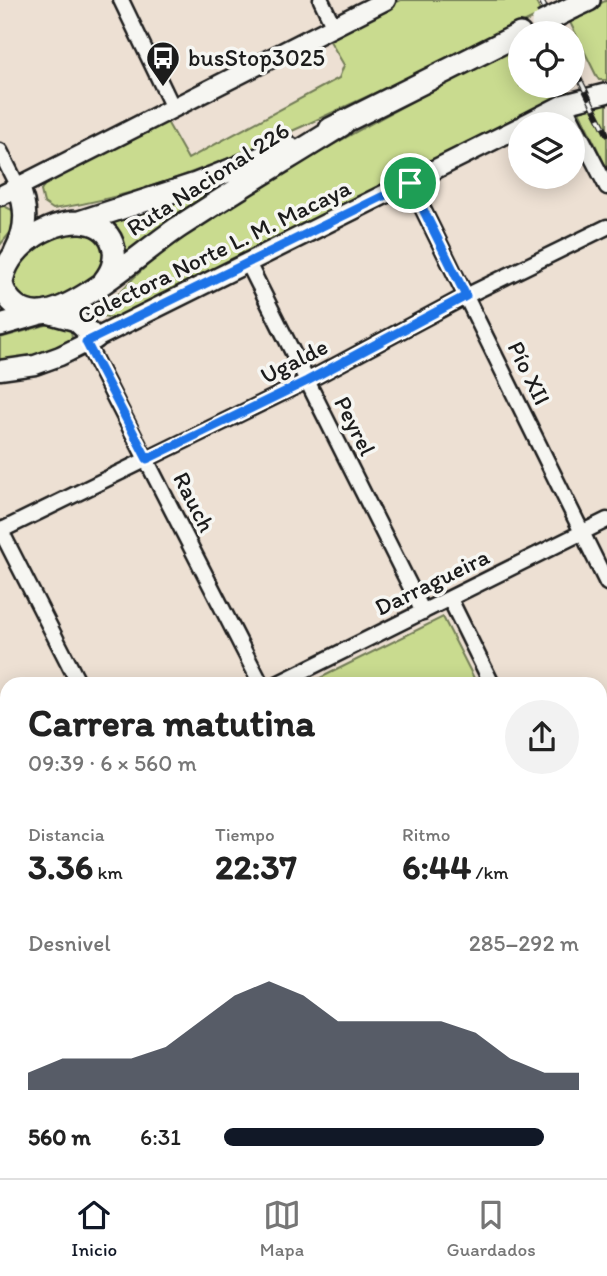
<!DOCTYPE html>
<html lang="es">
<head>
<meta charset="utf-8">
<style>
	body { margin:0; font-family:Itim,sans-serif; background:#f2f2f2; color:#222; height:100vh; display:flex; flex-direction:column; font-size:26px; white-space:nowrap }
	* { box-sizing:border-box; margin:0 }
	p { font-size:23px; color:#767676 }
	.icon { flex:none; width:38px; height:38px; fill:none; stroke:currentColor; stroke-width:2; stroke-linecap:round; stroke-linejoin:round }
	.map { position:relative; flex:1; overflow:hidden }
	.panel { position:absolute; left:0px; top:677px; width:607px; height:502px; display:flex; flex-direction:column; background:#fff; border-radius:21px 21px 0 0; box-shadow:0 4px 18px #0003 }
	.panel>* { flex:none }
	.fabs { position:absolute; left:508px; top:21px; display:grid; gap:14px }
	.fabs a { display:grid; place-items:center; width:77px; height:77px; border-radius:50%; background:#fff; box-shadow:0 4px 18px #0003; font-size:35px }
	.pin { position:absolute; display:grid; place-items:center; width:60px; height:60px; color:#fff; margin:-30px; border:4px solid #fff; border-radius:50%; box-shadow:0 2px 7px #0007 }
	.round { display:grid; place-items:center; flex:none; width:74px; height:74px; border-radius:37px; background:#f2f2f2 }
	.headline { display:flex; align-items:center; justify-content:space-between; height:119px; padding:0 28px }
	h1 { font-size:38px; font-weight:800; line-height:52px }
	.stats { display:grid; grid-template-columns:repeat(3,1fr); gap:10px; height:119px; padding:7px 28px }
	.stats div { display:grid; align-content:center }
	.stats b { font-size:35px; font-weight:800 }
	.stats small { font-size:19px; font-weight:400 }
	.stats p { font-size:19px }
	.chart { height:196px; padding:14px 28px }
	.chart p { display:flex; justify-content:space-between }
	.chart svg { width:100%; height:126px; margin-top:7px; fill:#111827; opacity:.7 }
	ul { padding:0 28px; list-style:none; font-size:23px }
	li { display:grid; grid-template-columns:112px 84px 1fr; align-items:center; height:52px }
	li i { height:18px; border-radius:9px; background:#111827 }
	.dock { display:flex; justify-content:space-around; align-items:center; height:98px; border-top:2px solid #e0e0e0; background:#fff; font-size:19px; color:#767676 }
	.dock a { display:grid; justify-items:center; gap:4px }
	.dock .active { color:#111827 }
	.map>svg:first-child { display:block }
	.green { fill:#c9db8f; stroke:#727c56; stroke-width:2 }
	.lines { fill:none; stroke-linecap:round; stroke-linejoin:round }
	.minor-casing { stroke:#1c1c1c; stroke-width:19 }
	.major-casing { stroke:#1c1c1c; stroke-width:23 }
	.highway-casing { stroke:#1c1c1c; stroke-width:26 }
	.minor { stroke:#f6f6f2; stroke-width:14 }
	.major { stroke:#f6f6f2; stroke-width:18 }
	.highway { stroke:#f6f6f2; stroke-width:21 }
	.rail-casing { stroke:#1c1c1c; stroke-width:6 }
	.rail { stroke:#f6f6f2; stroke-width:3.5; stroke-dasharray:10; stroke-linecap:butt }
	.highway-bridge-casing { stroke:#1c1c1c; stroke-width:26; stroke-linecap:butt }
	.highway-bridge { stroke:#f6f6f2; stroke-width:21 }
	.route-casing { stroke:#fff; stroke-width:14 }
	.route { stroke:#1a73e8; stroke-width:9 }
	.labels { text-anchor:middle; stroke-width:7; stroke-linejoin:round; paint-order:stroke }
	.poi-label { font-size:24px; fill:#1c1c1c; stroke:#f6f6f2; text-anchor:start }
	.street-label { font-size:24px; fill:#1c1c1c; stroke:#f6f6f2 }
</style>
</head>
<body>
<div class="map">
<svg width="607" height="1178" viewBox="0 0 607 1178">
	<rect width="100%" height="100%" fill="#ede0d3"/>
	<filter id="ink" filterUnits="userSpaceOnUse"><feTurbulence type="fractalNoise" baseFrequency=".0143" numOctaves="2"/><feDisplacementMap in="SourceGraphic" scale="14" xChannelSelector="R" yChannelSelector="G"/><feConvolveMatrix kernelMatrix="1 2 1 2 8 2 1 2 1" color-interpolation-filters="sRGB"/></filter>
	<g filter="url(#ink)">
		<path class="green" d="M401 0H535L551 33H540L545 30 538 16C459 54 380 91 301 127 220 163 142 196 53 209L44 203 41 191 47 180 166 120 188 159 339 78 344 65 327 36Z
			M559 0H571L579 14 607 0V80H599L597 77Z
			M520 44V86H572V76L576 84 568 89 570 96 116 319 103 316V312C152 250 207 220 273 180 354 131 437 88 520 44Z
			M607 97V169L578 109Z
			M278 157 123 261 102 219Z
			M0 204 12 210 16 217 15 227 0 245Z
			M81 229 104 240V272C88 283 43 317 23 301 18 297 14 288 10 283L22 255 57 235Z
			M53 323 71 328 72 339C53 358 25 359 0 363V338Z
			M443 617 477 684H308Z
			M7 835V1172H600V935L607 948V1178H0V838Z"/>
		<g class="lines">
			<g class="minor-casing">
				<path id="minor" d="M121 0 173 108
					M321 0 334 27
					M564 104 607 187
					M0 151 18 187
					M410 183 607 583
					M247 261 423 612
					M86 342 261 684
					M0 529 79 684
					M0 531 307 381 466 296 607 227
					M450 599 492 684
					M277 684 607 520
					M600 810 607 807
					M0 822 7 819
					M600 902 607 915"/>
			</g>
			<g class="major-casing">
				<path id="major" d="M525 124 564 104 607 93
					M0 196 386 0
					M0 370 35 365 60 356 520 127"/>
			</g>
			<g class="highway-casing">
				<path id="highway" d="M574 7 589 0
					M330 129 520 34
					M79 222 196 184 288 147
					M15 252C27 230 28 209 18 187
					M104 281C124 257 114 224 81 222 48 220 4 250 2 284 6 301 22 315 41 313 79 310 144 250 179 227 233 191 288 159 342 125
					M47 312 76 320 95 338
					M0 325 38 314"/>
			</g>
			<use href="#minor" class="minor"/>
			<use href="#major" class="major"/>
			<use href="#highway" class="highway"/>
			<g class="rail-casing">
				<path id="rail" d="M541 0 557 33
					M572 64 607 134"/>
			</g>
			<use href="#rail" class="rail"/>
			<g class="highway-bridge-casing">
				<path id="highway-bridge" d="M542 23 574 7"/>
			</g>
			<use href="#highway-bridge" class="highway-bridge"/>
		</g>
	</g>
	<g class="lines" filter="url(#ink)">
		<g class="route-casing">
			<path id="route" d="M410 183 466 296 307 381 147 459 86 342Z"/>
		</g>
		<use href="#route" class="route"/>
	</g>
	<defs>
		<g id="bus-pin" transform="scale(1.75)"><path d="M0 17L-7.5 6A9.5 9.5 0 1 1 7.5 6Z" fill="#1c1c1c" stroke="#f6f6f2"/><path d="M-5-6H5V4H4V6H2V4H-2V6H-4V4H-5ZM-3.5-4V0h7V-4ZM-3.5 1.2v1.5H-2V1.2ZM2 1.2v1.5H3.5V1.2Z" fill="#fff"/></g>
	</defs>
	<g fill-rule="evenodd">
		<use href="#bus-pin" x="163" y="58"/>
	</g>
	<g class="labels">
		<g class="poi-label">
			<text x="188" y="66">busStop3025</text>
		</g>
		<g class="street-label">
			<text transform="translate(208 179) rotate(-33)" y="8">Ruta Nacional 226</text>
			<text transform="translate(214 252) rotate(-26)" y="8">Colectora Norte L. M. Macaya</text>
			<text transform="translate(294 361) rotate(-27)" y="8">Ugalde</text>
			<text transform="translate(529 373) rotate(64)" y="8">Pío XII</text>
			<text transform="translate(355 426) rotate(63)" y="8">Peyrel</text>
			<text transform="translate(194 502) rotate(63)" y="8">Rauch</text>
			<text transform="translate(432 582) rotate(-26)" y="8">Darragueira</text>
		</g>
	</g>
</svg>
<div class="fabs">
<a><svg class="icon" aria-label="locate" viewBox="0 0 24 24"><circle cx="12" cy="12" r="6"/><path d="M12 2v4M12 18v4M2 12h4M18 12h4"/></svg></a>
<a><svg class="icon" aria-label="layers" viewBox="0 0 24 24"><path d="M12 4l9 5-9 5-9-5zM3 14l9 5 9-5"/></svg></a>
</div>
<div class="pin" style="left:410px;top:183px;background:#1e9e55"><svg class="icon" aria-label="arrive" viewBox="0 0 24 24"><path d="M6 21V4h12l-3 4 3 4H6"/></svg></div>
<section class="panel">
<div class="headline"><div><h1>Carrera matutina</h1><p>09:39 · 6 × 560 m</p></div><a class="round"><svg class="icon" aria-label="share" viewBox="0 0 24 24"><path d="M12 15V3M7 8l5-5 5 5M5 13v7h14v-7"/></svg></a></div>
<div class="stats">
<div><p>Distancia</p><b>3.36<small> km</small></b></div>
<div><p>Tiempo</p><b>22:37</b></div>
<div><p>Ritmo</p><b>6:44<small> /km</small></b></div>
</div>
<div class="chart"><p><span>Desnivel</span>285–292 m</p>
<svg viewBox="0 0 160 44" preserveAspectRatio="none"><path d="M0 44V38L10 33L20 33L30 33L40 29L50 20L60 11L70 6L80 11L90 20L100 20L110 20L120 20L130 24L140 33L150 38L160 38V44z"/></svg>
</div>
<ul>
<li><b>560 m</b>6:31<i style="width:90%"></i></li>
</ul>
</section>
</div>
<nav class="dock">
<a class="active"><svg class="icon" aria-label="home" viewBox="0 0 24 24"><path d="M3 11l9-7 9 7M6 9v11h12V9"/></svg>Inicio</a>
<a><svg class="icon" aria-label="map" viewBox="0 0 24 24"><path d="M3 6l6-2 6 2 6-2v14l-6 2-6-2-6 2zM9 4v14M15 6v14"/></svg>Mapa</a>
<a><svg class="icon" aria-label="saved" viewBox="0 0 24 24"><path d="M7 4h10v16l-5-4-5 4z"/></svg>Guardados</a>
</nav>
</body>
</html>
